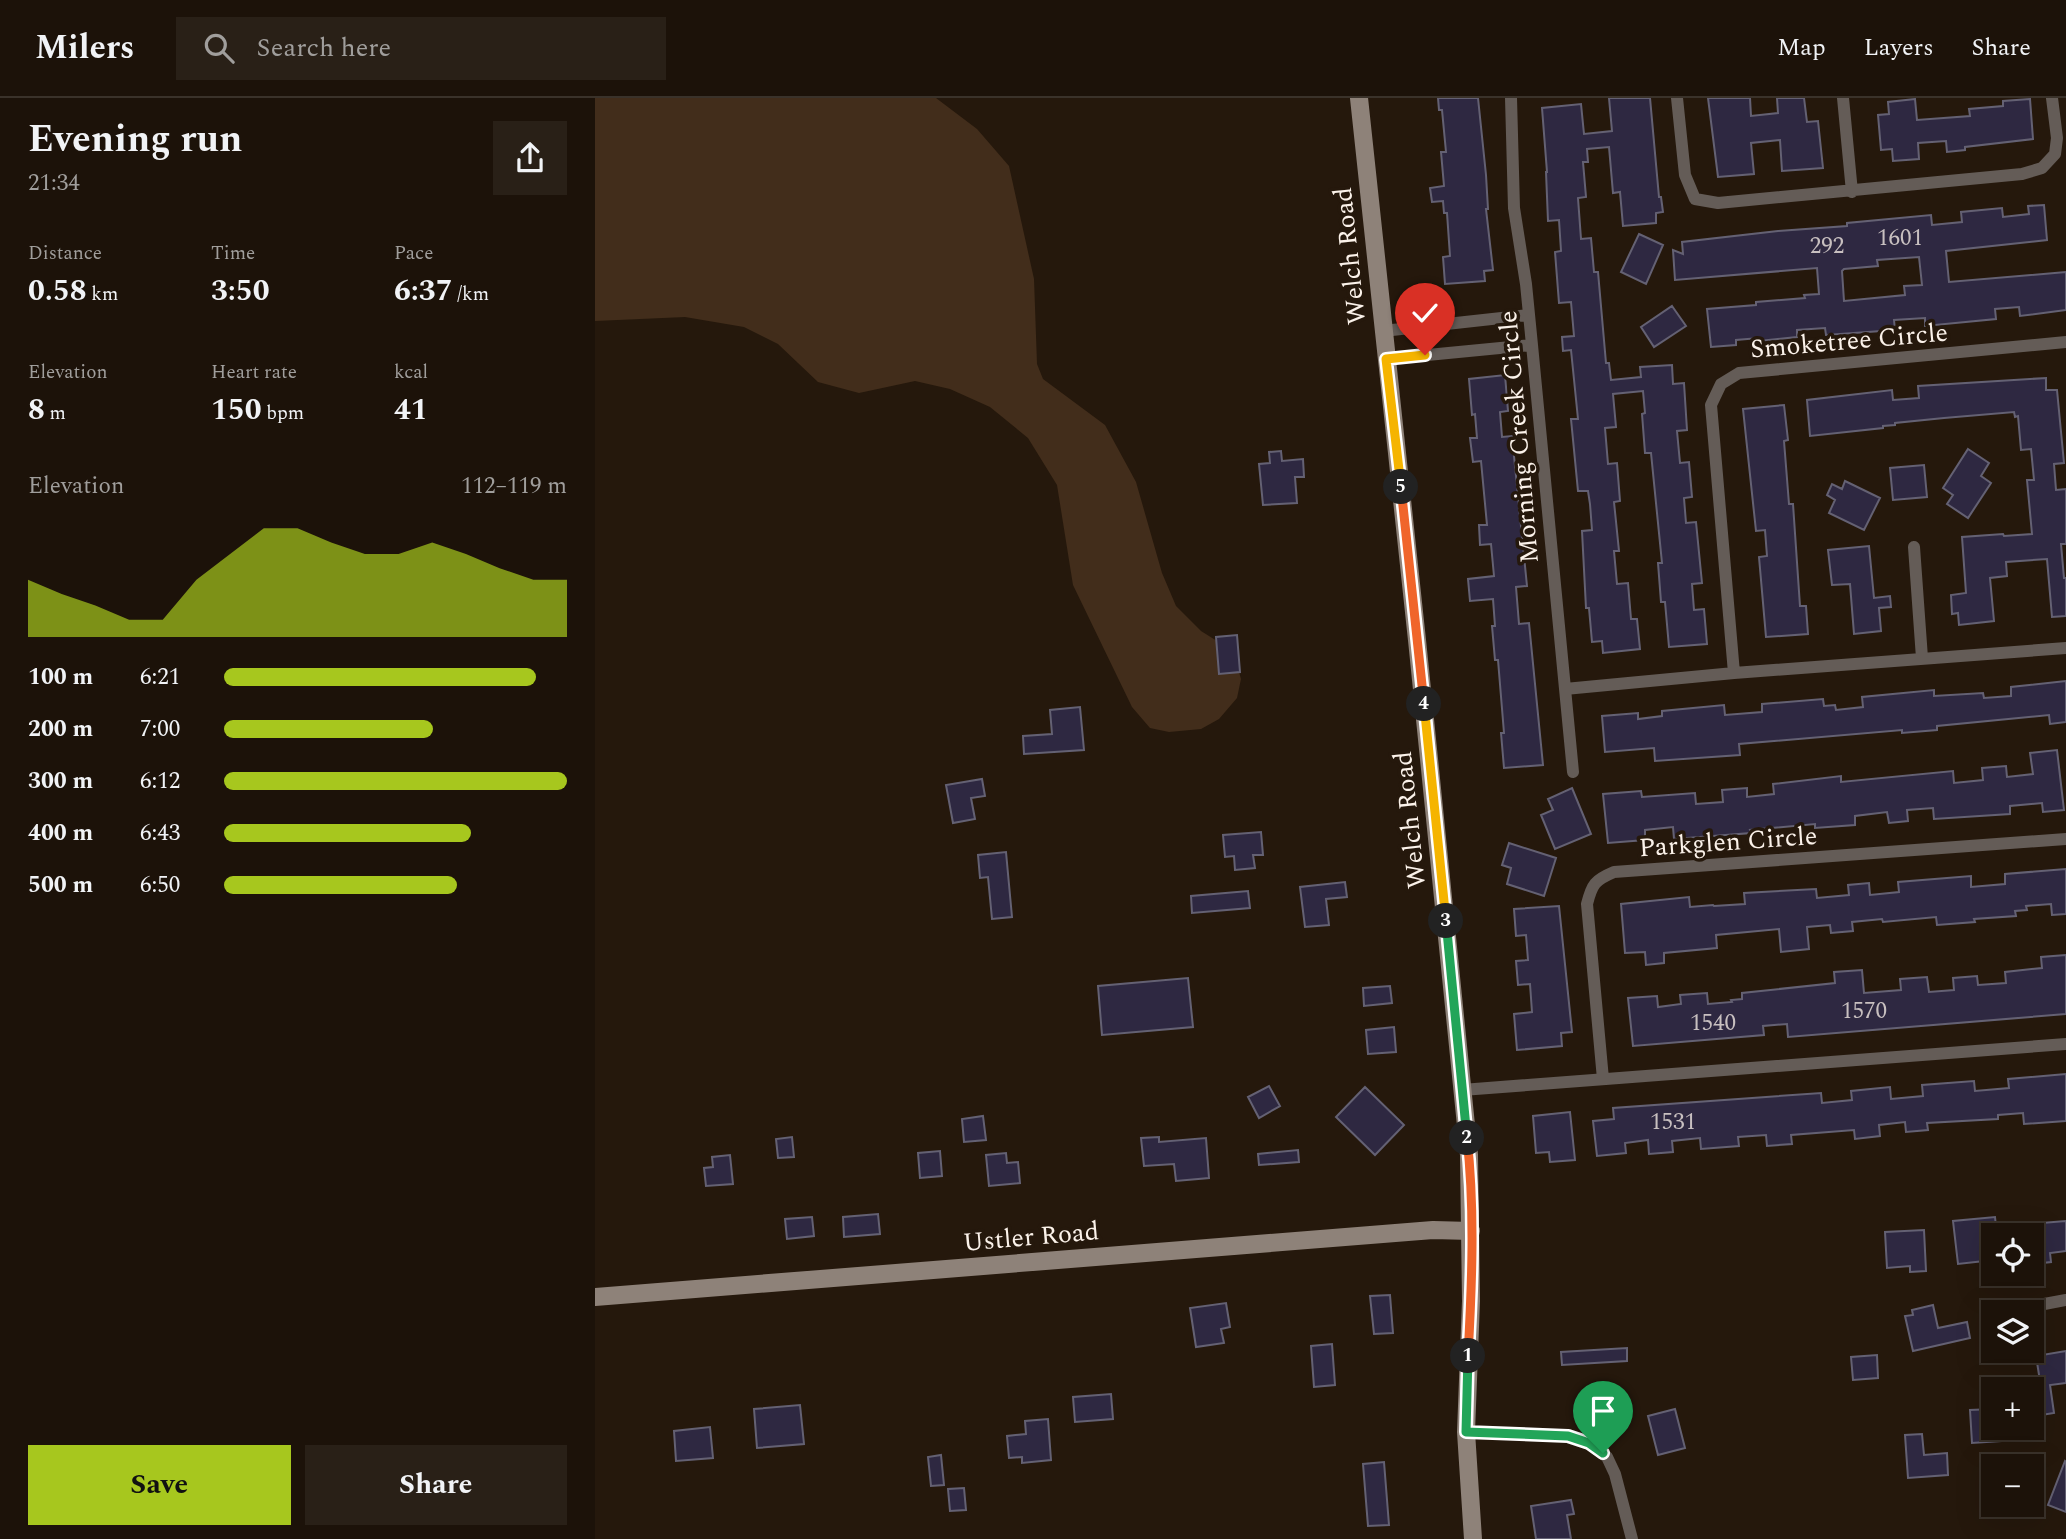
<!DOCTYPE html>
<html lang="en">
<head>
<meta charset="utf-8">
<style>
	body { margin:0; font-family:Spectral,serif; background:#292017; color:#f1f3f6; height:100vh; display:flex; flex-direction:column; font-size:26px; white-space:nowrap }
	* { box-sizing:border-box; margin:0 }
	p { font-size:23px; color:#a09e9c }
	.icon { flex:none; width:38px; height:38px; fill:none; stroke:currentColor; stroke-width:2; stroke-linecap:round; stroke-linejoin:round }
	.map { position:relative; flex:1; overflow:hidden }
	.sheet { display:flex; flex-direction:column; background:#1c1209; width:595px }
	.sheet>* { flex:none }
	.tools { position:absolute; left:1386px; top:1125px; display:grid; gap:14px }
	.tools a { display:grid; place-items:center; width:63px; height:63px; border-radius:0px; background:#1c1209; box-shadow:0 7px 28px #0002,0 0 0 2px #3a322a; font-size:35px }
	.pin { position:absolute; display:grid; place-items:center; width:60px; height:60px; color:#fff; margin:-72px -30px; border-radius:50% 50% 50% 0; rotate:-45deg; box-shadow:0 0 7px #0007 }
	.pin .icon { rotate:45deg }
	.km { position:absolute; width:35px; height:35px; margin:-18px; border-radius:50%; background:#222; color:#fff; font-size:19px; line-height:35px; text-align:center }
	.round { display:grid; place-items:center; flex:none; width:74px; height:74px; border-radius:0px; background:#292017 }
	.head { display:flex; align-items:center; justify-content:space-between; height:119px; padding:0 28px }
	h1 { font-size:38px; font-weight:700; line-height:52px }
	.stats { display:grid; grid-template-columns:repeat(3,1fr); gap:10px; height:119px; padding:7px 28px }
	.stats div { display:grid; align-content:center }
	.stats b { font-size:30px; font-weight:700 }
	.stats small { font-size:19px; font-weight:400 }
	.stats p { font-size:19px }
	.chart { height:196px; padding:14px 28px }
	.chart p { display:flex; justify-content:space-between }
	.chart svg { width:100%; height:126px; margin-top:7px; fill:#a7c71e; opacity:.7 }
	.primary-button { display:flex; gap:14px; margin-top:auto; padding:14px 28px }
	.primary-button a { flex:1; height:80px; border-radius:0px; background:#a7c71e; color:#111; font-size:28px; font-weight:700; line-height:80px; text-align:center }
	.primary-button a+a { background:#292017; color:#f1f3f6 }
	ul { padding:0 28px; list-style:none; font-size:23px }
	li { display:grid; grid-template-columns:112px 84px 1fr; align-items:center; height:52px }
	li i { height:18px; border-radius:9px; background:#a7c71e }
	header { display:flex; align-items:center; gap:42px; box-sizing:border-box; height:98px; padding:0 35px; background:#1c1209; border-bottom:2px solid #3a322a }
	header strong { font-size:33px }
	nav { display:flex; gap:38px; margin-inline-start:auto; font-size:24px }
	.search { width:490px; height:63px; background:#292017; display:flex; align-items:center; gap:18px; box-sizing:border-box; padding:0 24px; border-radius:0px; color:#a09e9c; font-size:26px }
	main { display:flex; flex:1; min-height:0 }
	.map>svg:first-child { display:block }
	.green { fill:#422d1b }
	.building { fill:#2e2841; stroke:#646173; stroke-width:2; fill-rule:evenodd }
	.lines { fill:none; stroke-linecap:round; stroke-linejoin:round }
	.street { stroke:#645c57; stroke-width:12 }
	.secondary { stroke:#8e8279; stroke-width:18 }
	.split-1-casing { stroke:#fff; stroke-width:14 }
	.split-2-casing { stroke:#fff; stroke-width:14 }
	.split-3-casing { stroke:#fff; stroke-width:14 }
	.split-4-casing { stroke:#fff; stroke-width:14 }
	.split-5-casing { stroke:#fff; stroke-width:14 }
	.split-6-casing { stroke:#fff; stroke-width:14 }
	.split-1 { stroke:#22a559; stroke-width:9 }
	.split-2 { stroke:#f0652b; stroke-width:9 }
	.split-3 { stroke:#22a559; stroke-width:9 }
	.split-4 { stroke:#f5b400; stroke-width:9 }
	.split-5 { stroke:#f0652b; stroke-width:9 }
	.split-6 { stroke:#f5b400; stroke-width:9 }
	.labels { text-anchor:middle; stroke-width:7; stroke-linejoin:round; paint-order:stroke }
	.number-label { font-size:23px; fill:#c8c0c0 }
	.street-label { font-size:26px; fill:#fbf2ea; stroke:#25180c }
</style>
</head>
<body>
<header>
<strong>Milers</strong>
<div class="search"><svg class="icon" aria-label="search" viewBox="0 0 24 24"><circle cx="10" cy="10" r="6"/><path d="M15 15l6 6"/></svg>Search here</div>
<nav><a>Map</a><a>Layers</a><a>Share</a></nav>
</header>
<main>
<section class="sheet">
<div class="head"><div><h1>Evening run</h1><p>21:34</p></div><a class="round"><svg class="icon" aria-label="share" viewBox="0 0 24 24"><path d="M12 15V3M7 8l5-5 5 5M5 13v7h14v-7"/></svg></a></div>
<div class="stats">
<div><p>Distance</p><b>0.58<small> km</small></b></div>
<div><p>Time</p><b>3:50</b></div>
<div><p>Pace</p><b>6:37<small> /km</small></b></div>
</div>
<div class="stats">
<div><p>Elevation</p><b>8<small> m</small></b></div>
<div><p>Heart rate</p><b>150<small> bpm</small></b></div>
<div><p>kcal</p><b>41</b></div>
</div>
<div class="chart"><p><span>Elevation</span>112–119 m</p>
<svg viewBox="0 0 160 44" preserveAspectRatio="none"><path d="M0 44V24L10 29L20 33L30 38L40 38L50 24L60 15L70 6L80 6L90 11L100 15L110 15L120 11L130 15L140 20L150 24L160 24V44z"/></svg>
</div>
<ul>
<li><b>100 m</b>6:21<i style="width:91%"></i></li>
<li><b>200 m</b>7:00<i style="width:61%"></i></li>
<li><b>300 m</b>6:12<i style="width:100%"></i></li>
<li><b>400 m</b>6:43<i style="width:72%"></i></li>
<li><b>500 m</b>6:50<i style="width:68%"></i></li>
</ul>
<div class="primary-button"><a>Save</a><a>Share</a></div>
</section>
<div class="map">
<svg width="1471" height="1441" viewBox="0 0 1471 1441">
	<rect width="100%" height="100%" fill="#25180c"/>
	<path class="green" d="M0 0H341L382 31 414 68 439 181 442 266 448 281 510 327 541 384 567 475 581 508 606 533 638 553 646 581 642 600 624 621 606 631 574 634 555 630 537 609 478 487 462 387 433 340 395 309 355 291 320 283 264 295 223 284 183 246 149 229 90 219 0 223Z"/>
	<path class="building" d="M843 0H883L891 77 893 111H891L898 172 889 173 890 183 850 186 848 159 855 158 852 115H849L848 103 837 104 835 90 849 88 846 54H851L847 12H844Z
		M1014 0H1055L1064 99H1066L1068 114 1061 115V125L1028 128 1025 94 1018 95 1014 49 992 51 993 64H988L991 99 983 100 986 141 996 140 999 174H1003L1011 265H1014L1016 282 1046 279 1045 269 1077 267 1078 286 1089 285 1092 332 1082 333 1085 365 1094 364 1097 399 1089 400 1091 425 1101 424 1107 485 1097 486 1099 512 1109 511 1112 546 1074 549 1070 504H1066L1063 465H1067L1056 355H1050L1047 316 1050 315 1048 293 1018 296 1021 329 1010 330 1013 366 1022 365 1025 403 1019 404 1024 453H1019L1022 486 1033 485 1036 521H1042L1045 551 1008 555 1007 543 997 544 994 510H991L987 433 997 432 995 406 993 393H983L976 321H983L976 252 968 253 967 239 979 238 976 204 964 205 960 154 966 153 964 122 953 123 951 74H952L947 10 986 6 989 36 1017 33Z
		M1113 0H1155L1156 18 1183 15 1182 0H1209L1212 24 1223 23 1228 70 1187 73 1185 42 1156 45 1159 76 1123 79Z
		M1320 1 1322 22 1375 18 1374 11 1408 8V3L1435 1 1438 41 1370 49V52L1352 54 1351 43 1323 45 1324 61 1298 63 1297 51 1286 52 1283 17 1294 16 1293 4Z
		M1449 107 1452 142 1351 153 1354 184 1471 174V212L1425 218 1424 209 1400 211 1401 221 1330 228V220L1299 222 1300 232 1231 237 1230 230 1202 232V239L1164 243V240L1141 242V247L1116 249 1112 211 1161 207V204L1210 200 1209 197 1224 196 1222 170 1080 182 1078 152 1088 156 1087 144 1183 133 1252 128V125L1336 117 1337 127 1367 124 1366 114 1407 110 1408 119 1434 116 1433 108ZM1324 159 1327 187 1309 188 1310 197 1249 203 1247 173 1249 171 1283 168 1282 162Z
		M1044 136 1068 147 1051 186 1026 174Z
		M1077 208 1091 228 1059 249 1046 229Z
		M910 277 913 313 905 314 907 339 917 338 932 488 921 489 924 526 934 525 948 667 909 670 906 635H909L903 562H900L897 528H900L898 501 875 503 873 481 899 478 896 446 885 447 884 427H892L886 363 878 364 875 340H882L880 316 877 317 874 281Z
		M1451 280V292H1462L1469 365 1459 366 1461 392 1471 391V446H1466L1469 480H1471V518L1457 519 1452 461 1411 464 1412 478 1395 480 1399 523 1364 527 1363 515 1357 516 1356 497 1371 495 1367 439 1408 436 1409 438 1437 436 1432 382H1439L1436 351 1426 352 1423 318 1420 319 1419 314 1349 320 1300 325V327L1288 328V330L1215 338 1212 302 1297 292 1298 302 1324 300 1323 288Z
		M1189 307 1193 342 1189 343 1194 406H1198L1205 508H1211L1213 536 1171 539 1164 459 1172 458 1170 432 1161 433 1148 311Z
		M1373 351 1394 365 1386 378 1396 385 1373 420 1352 406 1358 397 1348 390Z
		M686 353 687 363 708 361 709 379H700L702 405 668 407 664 366 675 365 674 354Z
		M1329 367 1332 399 1298 402 1295 370Z
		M1250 383 1285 400 1269 432 1234 415 1240 402 1232 397 1237 386 1247 391Z
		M1274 448 1279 500 1295 498 1296 509 1284 510 1286 533 1259 536 1255 486 1237 487 1233 452Z
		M642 537 645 574 624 576 621 539Z
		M1471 583V624L1455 626 1454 617 1342 628V632L1307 635V632L1144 646 1145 657 1060 663 1059 650 1010 654 1007 618 1043 615V621L1067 618V613L1129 607 1130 617 1167 614V606L1228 601 1229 608 1240 607 1241 612 1268 609 1267 599 1339 592V598L1388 595 1389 600 1416 598V589Z
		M485 609 489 652 429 656 428 638 457 636 455 612Z
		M1462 652 1469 712 1448 714 1447 705 1415 708V716L1339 721 1338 710 1312 712 1313 723 1294 725 1292 714 1260 718V727L1220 730V726L1155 732 1156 735 1079 741 1078 729 1050 732V742L1013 745 1008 696 1046 693 1047 699 1100 695 1101 706 1128 704 1127 692 1152 690V699L1179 696 1178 686 1246 678V684L1358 673 1359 685 1388 682 1387 670 1411 668 1412 679 1438 676 1435 655Z
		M387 681 390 698 376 700 380 721 358 725 351 687Z
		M977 690 996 736 960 751 946 717 958 712 953 701Z
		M666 734 668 757H658L660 770 640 772 639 758 630 759 628 737Z
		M914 745 961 760 949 798 912 786 916 770 907 767Z
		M411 754 417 819 397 821 393 779 385 780 383 757Z
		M1471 771V816L1457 817 1456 806 1431 808 1432 812 1420 813 1421 818 1379 821 1380 824 1342 827 1341 819 1288 824 1287 821 1257 824 1258 833 1236 835 1235 827 1212 829 1214 851 1186 854 1184 831 1121 837 1122 850 1069 855V865L1051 867 1050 854 1030 855 1026 806 1094 799 1095 809 1118 807 1119 808 1150 806 1149 795 1221 791 1222 800 1254 797 1253 787 1274 785 1275 797 1304 794 1303 784 1376 778V789L1410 786V776Z
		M750 784 752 799 731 801 734 827 710 829 705 789Z
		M653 793 655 810 597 815 596 798Z
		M964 808 977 934 966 935 967 948 922 952 919 916 937 914 935 886 923 887 921 863 933 862 931 837 921 838 919 811Z
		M1471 857V916L1193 939 1192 926 1168 928 1169 937 1038 948 1033 900 1062 898 1063 909 1086 906 1085 897 1112 895 1113 906 1137 904 1136 902 1147 901V895L1240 885 1239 874 1267 872 1269 895 1306 892 1305 881 1332 879 1334 894 1359 892 1358 880 1382 878 1383 887 1411 885 1410 874 1447 870 1446 859Z
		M593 880 598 929 507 937 503 888Z
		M795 888 797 905 769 908 768 890Z
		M799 929 801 954 773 956 771 932Z
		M1471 976V1023L1429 1026 1428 1015 1403 1017V1021L1332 1025 1333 1032 1311 1034 1310 1024 1284 1027 1285 1038 1260 1041 1259 1032 1196 1037 1197 1046 1172 1048 1171 1037 1143 1039 1144 1048 1106 1051 1105 1040 1077 1043 1078 1054 1054 1056 1053 1042 1030 1045 1031 1055 1002 1058 998 1023 1019 1021 1018 1010 1226 995 1227 1005 1257 1002 1256 993 1295 989 1296 1001 1328 998 1327 987 1379 983 1380 993 1414 990 1413 981Z
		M674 988 685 1008 664 1020 653 999Z
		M770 989 809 1027 780 1057 741 1019Z
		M975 1014 980 1062 955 1064 954 1054 941 1055 938 1018Z
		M388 1018 391 1042 369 1044 367 1021Z
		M197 1039 199 1059 183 1060 181 1041Z
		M564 1039V1044L611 1040 614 1080 581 1083 579 1066 549 1068 546 1040Z
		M703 1052 704 1064 664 1067 663 1056Z
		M345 1053 347 1078 325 1080 323 1055Z
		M411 1055 412 1065 423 1064 425 1085 394 1088 391 1057Z
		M135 1057 138 1086 111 1088 109 1070 118 1069 117 1059Z
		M283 1116 285 1136 249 1139 248 1119Z
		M217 1119 219 1138 192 1141 190 1121Z
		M1400 1119 1402 1138H1398V1162L1363 1166 1358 1123Z
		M1471 1123V1153L1455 1155 1456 1164 1439 1166 1435 1126Z
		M1329 1132 1331 1173 1315 1174V1168L1292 1170 1290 1134Z
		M795 1197 798 1235 779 1236 775 1198Z
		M631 1205 635 1229 626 1231 629 1245 601 1249 595 1210Z
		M1338 1207 1343 1230 1372 1224 1375 1240 1318 1253 1310 1218 1318 1217 1317 1212Z
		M737 1246 740 1287 719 1289 716 1248Z
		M1032 1250V1263L967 1267 966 1254Z
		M1471 1253V1285L1455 1287 1459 1315 1440 1318 1434 1285 1445 1283 1441 1258Z
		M1282 1257 1283 1280 1258 1282 1256 1259Z
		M516 1296 518 1321 480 1324 478 1299Z
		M205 1307 209 1346 162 1350 159 1311Z
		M1080 1311 1090 1350 1063 1357 1053 1318Z
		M1398 1311V1330H1405L1406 1343 1377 1345 1375 1312Z
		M453 1321 456 1362 427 1365V1359L414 1360 412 1338 431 1336 430 1323Z
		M115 1329 118 1360 81 1363 79 1333Z
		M1327 1336 1329 1357 1352 1355 1353 1377 1313 1380 1310 1337Z
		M346 1357 349 1387 336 1388 333 1359Z
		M1470 1363 1471 1364V1414L1453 1407Z
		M789 1364 794 1427 773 1428 768 1366Z
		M369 1390 371 1412 355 1413 353 1391Z
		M976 1402 979 1416 972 1417 976 1441H941L936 1408Z"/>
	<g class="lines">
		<path class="street" d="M916 0 919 110 931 186 937 247 978 674
			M1082 0 1090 77 1100 101 1123 105 1427 76 1447 70 1460 56 1462 40 1457 0
			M1248 0 1257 94
			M788 233 934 217
			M791 261 937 247
			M1319 449 1327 560
			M1139 575 1116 307 1126 286 1144 275 1471 244
			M970 591 1139 575 1471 550
			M1008 981 992 806C997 786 1000 782 1019 774L1471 741
			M867 992 1471 946
			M1428 1214 1444 1207 1471 1202
			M871 1334 973 1338 994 1345 1012 1359 1020 1376 1037 1441"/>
		<path class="secondary" d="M764 0 822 542 874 1057 876 1203 871 1334 878 1441
			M0 1199 838 1132 876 1133"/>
	</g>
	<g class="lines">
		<g class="split-1-casing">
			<path id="split-1" d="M873 1258 871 1334 973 1338 994 1345 1008 1355"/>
		</g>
		<g class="split-2-casing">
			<path id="split-2" d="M872 1040C880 1111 877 1186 873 1258"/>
		</g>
		<g class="split-3-casing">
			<path id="split-3" d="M851 823 872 1040"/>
		</g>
		<g class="split-4-casing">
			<path id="split-4" d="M829 606 851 823"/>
		</g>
		<g class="split-5-casing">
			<path id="split-5" d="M806 389 829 606"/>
		</g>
		<g class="split-6-casing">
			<path id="split-6" d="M806 389 791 261 830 257"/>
		</g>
		<use href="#split-1" class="split-1"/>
		<use href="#split-2" class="split-2"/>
		<use href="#split-3" class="split-3"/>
		<use href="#split-4" class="split-4"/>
		<use href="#split-5" class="split-5"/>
		<use href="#split-6" class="split-6"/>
	</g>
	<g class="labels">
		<g class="number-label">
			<text x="1305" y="147">1601</text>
			<text x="1232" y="155">292</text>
			<text x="1269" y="920">1570</text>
			<text x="1118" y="932">1540</text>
			<text x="1078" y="1031">1531</text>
		</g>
		<g class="street-label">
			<text transform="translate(754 158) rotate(-96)" y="9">Welch Road</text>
			<text transform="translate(1254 242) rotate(-5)" y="9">Smoketree Circle</text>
			<text transform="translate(923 339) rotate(-95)" y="9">Morning Creek Circle</text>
			<text transform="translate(814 722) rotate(-96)" y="9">Welch Road</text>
			<text transform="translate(1133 743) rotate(-4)" y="9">Parkglen Circle</text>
			<text transform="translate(436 1138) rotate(-5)" y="9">Ustler Road</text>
		</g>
	</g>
</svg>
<div class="tools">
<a><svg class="icon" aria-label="locate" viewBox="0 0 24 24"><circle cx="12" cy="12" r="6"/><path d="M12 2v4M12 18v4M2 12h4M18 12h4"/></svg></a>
<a><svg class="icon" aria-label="layers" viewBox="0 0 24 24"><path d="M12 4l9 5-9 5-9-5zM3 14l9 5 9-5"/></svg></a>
<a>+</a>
<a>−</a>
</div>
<div class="pin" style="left:1008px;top:1355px;background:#1e9e55"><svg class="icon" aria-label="arrive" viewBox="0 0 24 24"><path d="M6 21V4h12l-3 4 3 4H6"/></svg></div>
<div class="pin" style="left:830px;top:257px;background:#d93025"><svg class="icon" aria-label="check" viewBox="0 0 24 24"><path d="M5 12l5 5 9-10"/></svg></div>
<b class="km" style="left:873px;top:1258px">1</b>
<b class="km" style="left:872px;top:1040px">2</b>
<b class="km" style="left:851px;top:823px">3</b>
<b class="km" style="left:829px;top:606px">4</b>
<b class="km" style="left:806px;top:389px">5</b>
</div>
</main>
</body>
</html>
